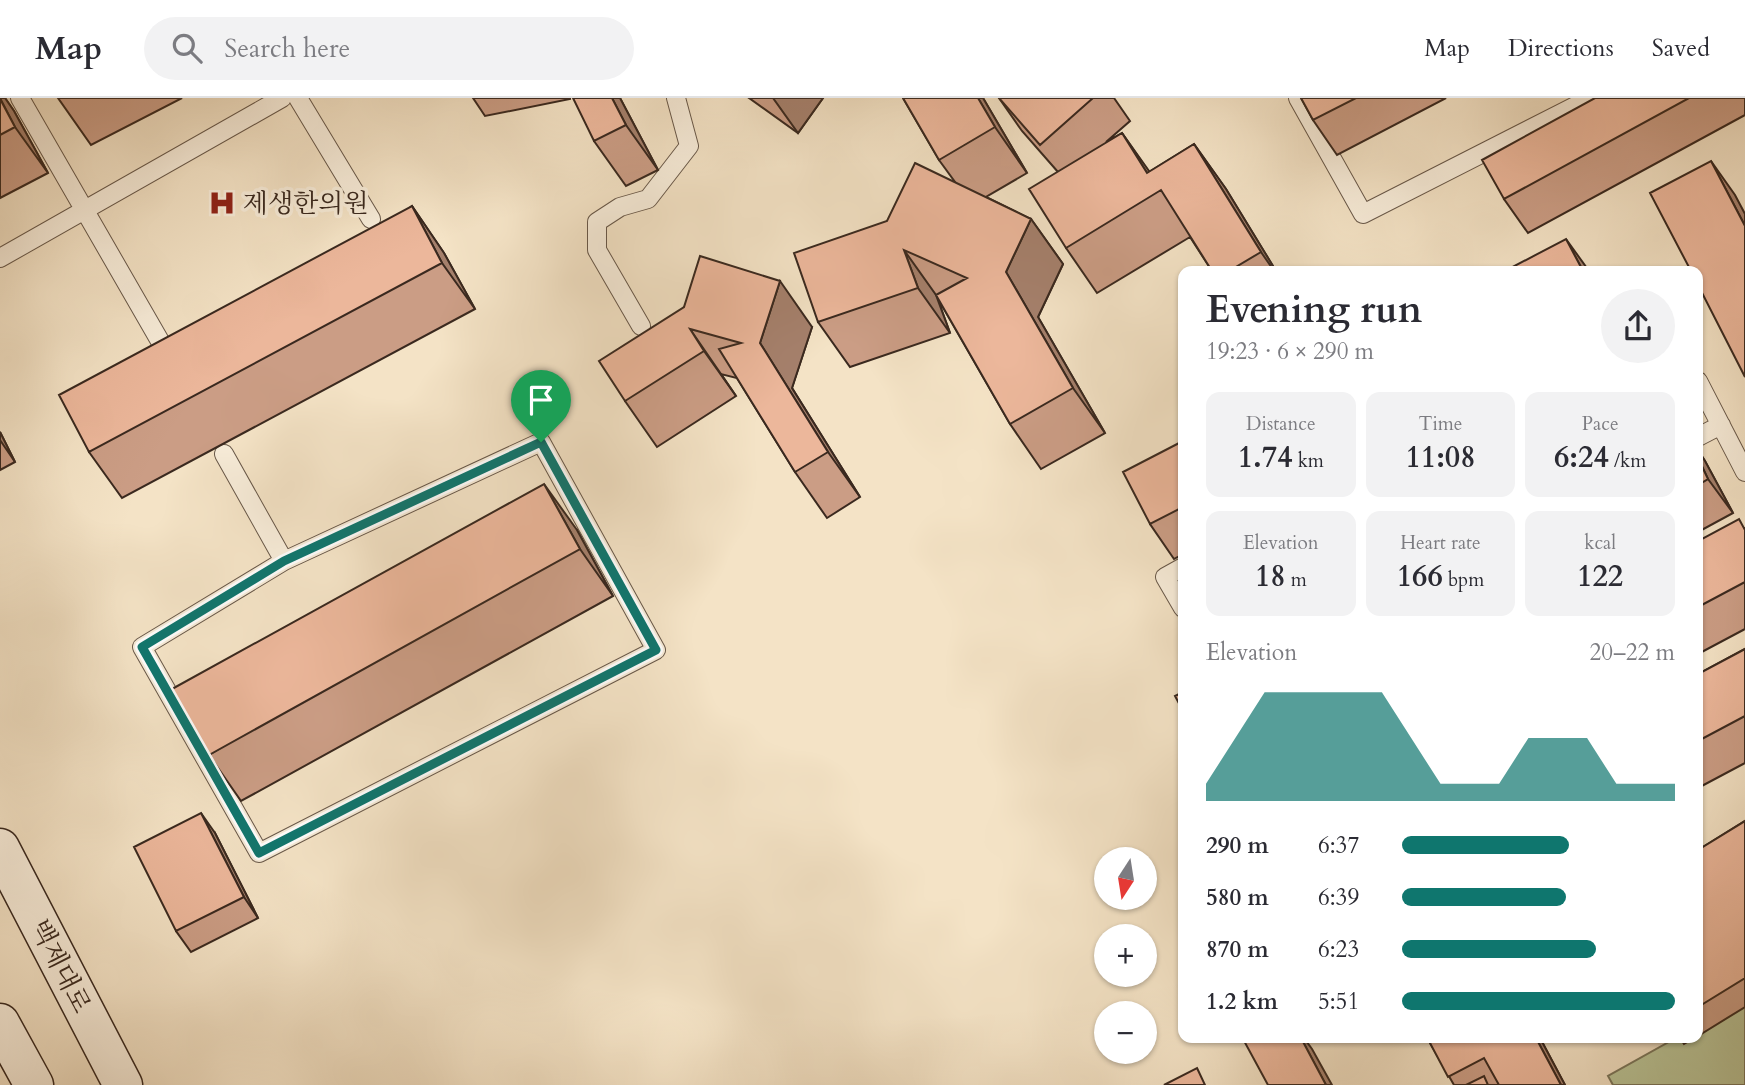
<!DOCTYPE html>
<html lang="en">
<head>
<meta charset="utf-8">
<style>
	body { margin:0; font-family:Cardo,"Noto Serif KR",serif; background:#f2f2f3; color:#2b2b33; height:100vh; display:flex; flex-direction:column; font-size:26px; white-space:nowrap }
	* { box-sizing:border-box; margin:0 }
	p { font-size:23px; color:#7c7c81 }
	.icon { flex:none; width:38px; height:38px; fill:none; stroke:currentColor; stroke-width:2; stroke-linecap:round; stroke-linejoin:round }
	.map { position:relative; flex:1; overflow:hidden }
	.drawer { position:absolute; left:1178px; top:168px; width:525px; height:777px; display:flex; flex-direction:column; background:#fff; border-radius:14px; box-shadow:0 2px 5px #0004 }
	.drawer>* { flex:none }
	.needle { width:46px; rotate:192deg }
	.buttons { position:absolute; left:1094px; top:749px; display:grid; gap:14px }
	.buttons a { display:grid; place-items:center; width:63px; height:63px; border-radius:50%; background:#fff; box-shadow:0 2px 5px #0004; font-size:35px }
	.pin { position:absolute; display:grid; place-items:center; width:60px; height:60px; color:#fff; margin:-72px -30px; border-radius:50% 50% 50% 0; rotate:-45deg; box-shadow:0 0 7px #0007 }
	.pin .icon { rotate:45deg }
	.round { display:grid; place-items:center; flex:none; width:74px; height:74px; border-radius:37px; background:#f2f2f3 }
	.head { display:flex; align-items:center; justify-content:space-between; height:119px; padding:0 28px }
	h1 { font-size:38px; font-weight:700; line-height:52px }
	.metrics { display:grid; grid-template-columns:repeat(3,1fr); gap:10px; height:119px; padding:7px 28px }
	.metrics div { display:grid; align-content:center; border-radius:14px; background:#f2f2f3; text-align:center }
	.metrics b { font-size:30px; font-weight:700 }
	.metrics small { font-size:19px; font-weight:400 }
	.metrics p { font-size:19px }
	.chart { height:196px; padding:14px 28px }
	.chart p { display:flex; justify-content:space-between }
	.chart svg { width:100%; height:126px; margin-top:7px; fill:#0f766e; opacity:.7 }
	ul { padding:0 28px; list-style:none; font-size:23px }
	li { display:grid; grid-template-columns:112px 84px 1fr; align-items:center; height:52px }
	li i { height:18px; border-radius:9px; background:#0f766e }
	header { display:flex; align-items:center; gap:42px; box-sizing:border-box; height:98px; padding:0 35px; background:#fff; border-bottom:2px solid #e1e1e2 }
	header strong { font-size:33px }
	nav { display:flex; gap:38px; margin-inline-start:auto; font-size:24px }
	.search { width:490px; height:63px; background:#f2f2f3; display:flex; align-items:center; gap:18px; box-sizing:border-box; padding:0 24px; border-radius:38px; color:#7c7c81; font-size:26px }
	.map>svg:first-child { display:block }
	.green { fill:#b9c497; stroke:#7a765b; stroke-width:2 }
	.lines { fill:none; stroke-linecap:round; stroke-linejoin:round }
	.lane-casing { stroke:#685849; stroke-width:20 }
	.secondary-casing { stroke:#3a291f; stroke-width:41 }
	.lane { stroke:#f8edda; stroke-width:18 }
	.secondary { stroke:#f8edda; stroke-width:38 }
	.wall { fill:#cb9d85; stroke:#3a291f; stroke-width:2 }
	.shaded-wall { fill:#a5806c; stroke:#3a291f; stroke-width:2 }
	.building { fill:#ecb79b; stroke:#3a291f; stroke-width:2 }
	.route-casing { stroke:#fff; stroke-width:14 }
	.route { stroke:#0f766e; stroke-width:9 }
	.labels { text-anchor:middle; stroke-width:7; stroke-linejoin:round; paint-order:stroke }
	.poi-label { font-size:26px; fill:#3a291f; stroke:#f8edda; text-anchor:start }
	.street-label { font-size:26px; fill:#3a291f; stroke:#f8edda }
</style>
</head>
<body>
<header>
<strong>Map</strong>
<div class="search"><svg class="icon" aria-label="search" viewBox="0 0 24 24"><circle cx="10" cy="10" r="6"/><path d="M15 15l6 6"/></svg>Search here</div>
<nav><a>Map</a><a>Directions</a><a>Saved</a></nav>
</header>
<div class="map">
<svg width="1745" height="987" viewBox="0 0 1745 987">
	<rect width="100%" height="100%" fill="#f4e3c6"/>
	<filter id="stains"><feTurbulence type="fractalNoise" baseFrequency=".00286" numOctaves="4"/><feColorMatrix values="0 0 0 0 .2 0 0 0 0 .09 0 0 0 0 .02 0 0 0 .5 -.17"/></filter>
	<radialGradient id="worn" r=".72"><stop offset=".6" stop-color="#630" stop-opacity="0"/><stop offset="1" stop-color="#630" stop-opacity=".3"/></radialGradient>
	<path class="green" d="M1745 901V987H1613L1608 978 1676 940H1698V928Z"/>
	<g class="lines">
		<g class="lane-casing">
			<path id="lane" d="M20 0 172 264
				M298 0 371 121
				M1298 0 1363 116 1591 0
				M0 160 282 0
				M641 228 597 152V124L620 109 648 101 689 48 676 0
				M1698 283 1745 374
				M1698 339 1721 327
				M224 356 284 463 142 549 259 755 656 552 541 344 284 463
				M1183 469 1165 479 1183 510"/>
		</g>
		<g class="secondary-casing">
			<path id="secondary" d="M0 750 123 987
				M0 925 34 987"/>
		</g>
		<use href="#lane" class="lane"/>
		<use href="#secondary" class="secondary"/>
	</g>
	<path class="wall" d="M0 0H5L14 13 48 75 0 100Z
		M58 0H182L91 47Z
		M473 0H570V1L485 18Z
		M620 0 658 72 626 88 594 43Z
		M749 0H823L798 35Z
		M903 0H983L1027 75 986 99 1031 121 1063 166 1038 219 1105 335 1041 371 1010 326 937 199 950 235 850 269 818 224 887 123 955 84 939 62Z
		M999 0H1114L1130 23 1106 44 1122 35 1149 74 1194 46 1226 91 1276 173H1212L1190 139 1097 195 1066 150 1058 74 1022 33Z
		M1301 0H1446L1337 57 1313 22Z
		M1595 0H1745V17L1528 135 1504 101Z
		M412 108 444 155 475 211 122 400 89 354Z
		M684 209 812 229 792 290 860 399 827 420 795 374 737 280 721 276 736 298 657 349 625 303Z
		M0 334 15 364 0 372Z
		M1183 343V456L1174 461 1150 426Z
		M1698 352 1705 363 1733 415 1698 434Z
		M1745 430V531L1698 556V443Z
		M577 432 613 498 241 703 209 657Z
		M1745 551V665L1698 690V576Z
		M1745 723V909L1698 938V752Z
		M215 735 258 820 191 854 176 833Z
		M1540 940 1565 987H1454L1430 945Z
		M1680 940H1694L1684 946Z"/>
	<path class="shaded-wall" d="M0 0H5L14 13 48 75 15 29Z
		M612 0H620L658 72 626 27Z
		M773 0H823L798 35Z
		M978 0H983L1027 75 995 29Z
		M1122 35 1154 80 1147 75Z
		M1194 46 1226 91 1276 173H1274L1261 154Z
		M1711 63 1735 97 1745 116V128Z
		M412 108 444 155 475 211 442 165Z
		M1031 121 1063 166 1038 219 1105 335 1073 290 1006 174Z
		M1566 141 1589 173H1583Z
		M904 152 936 197 950 235 918 190Z
		M780 183 812 229 792 290 860 399 828 354 760 245Z
		M690 231 721 276 736 298 704 253Z
		M0 334 15 364 0 342Z
		M1698 352 1705 363 1733 415 1708 381 1698 360Z
		M544 386 577 432 613 498 580 451Z
		M201 715 215 735 258 820 244 799Z
		M1301 940H1304L1312 951 1332 987H1326Z
		M1536 940H1540L1565 987H1561Z"/>
	<path class="building" d="M573 0H612L626 27 594 43Z
		M903 0H978L995 29 939 62Z
		M999 0H1093L1040 47Z
		M1301 0H1356L1313 22Z
		M1595 0H1689L1504 101 1482 62Z
		M0 1 15 29 0 37Z
		M1122 35 1147 75 1194 46 1261 154 1229 173H1212L1161 92 1066 150 1029 91Z
		M1711 63 1745 128V279L1698 187V173H1691L1650 95Z
		M915 65 1031 121 1006 174 1073 290 1010 326 936 197 967 180 904 152 918 190 818 224 794 155 887 123Z
		M412 108 442 165 89 354 59 297Z
		M1566 141 1583 173H1505Z
		M700 158 780 183 760 245 828 354 795 374 719 251 741 245 690 231 704 253 625 303 599 263 684 209Z
		M1183 343V409L1150 426 1123 374Z
		M1698 360 1708 381 1698 387Z
		M544 386 580 451 209 657 172 591Z
		M1739 421 1745 432V484L1698 509V443Z
		M1745 551V618L1698 643V576Z
		M1183 594V613L1175 598Z
		M201 715 244 799 176 833 134 749Z
		M1745 723V880L1698 909V752Z
		M1245 940H1301L1326 987H1268L1243 941Z
		M1436 940H1536L1561 987H1499L1484 960 1448 979 1430 945Z
		M1197 970 1205 987H1164Z
		M1484 978 1488 987H1466Z"/>
	<g class="lines">
		<g class="route-casing">
			<path id="route" d="M541 344 656 552 259 755 142 549 284 463Z"/>
		</g>
		<use href="#route" class="route"/>
	</g>
	<defs>
		<g id="hospital-bare" transform="scale(2.1)"><path d="M-5-5h3v3.5h4V-5h3V5h-3V1.5h-4V5h-3Z" fill="#8f2418" stroke="#f8edda" stroke-width="2.5" paint-order="stroke"/></g>
	</defs>
	<g fill-rule="evenodd">
		<use href="#hospital-bare" x="222" y="105"/>
	</g>
	<g class="labels">
		<g class="poi-label">
			<text x="243" y="114">제생한의원</text>
		</g>
		<g class="street-label">
			<text transform="translate(61 868) rotate(63)" y="9">백제대로</text>
		</g>
	</g>
	<rect width="100%" height="100%" filter="url(#stains)"/>
	<rect width="100%" height="100%" fill="url(#worn)"/>
</svg>
<div class="buttons">
<a><svg class="needle" viewBox="-14 -14 28 28"><path d="M0-13l5 13h-10z" fill="#e53935"/><path d="M0 13l5-13h-10z" fill="#7c7c81"/></svg></a>
<a>+</a>
<a>−</a>
</div>
<div class="pin" style="left:541px;top:344px;background:#1e9e55"><svg class="icon" aria-label="arrive" viewBox="0 0 24 24"><path d="M6 21V4h12l-3 4 3 4H6"/></svg></div>
<section class="drawer">
<div class="head"><div><h1>Evening run</h1><p>19:23 · 6 × 290 m</p></div><a class="round"><svg class="icon" aria-label="share" viewBox="0 0 24 24"><path d="M12 15V3M7 8l5-5 5 5M5 13v7h14v-7"/></svg></a></div>
<div class="metrics">
<div><p>Distance</p><b>1.74<small> km</small></b></div>
<div><p>Time</p><b>11:08</b></div>
<div><p>Pace</p><b>6:24<small> /km</small></b></div>
</div>
<div class="metrics">
<div><p>Elevation</p><b>18<small> m</small></b></div>
<div><p>Heart rate</p><b>166<small> bpm</small></b></div>
<div><p>kcal</p><b>122</b></div>
</div>
<div class="chart"><p><span>Elevation</span>20–22 m</p>
<svg viewBox="0 0 160 44" preserveAspectRatio="none"><path d="M0 44V38L10 22L20 6L30 6L40 6L50 6L60 6L70 22L80 38L90 38L100 38L110 22L120 22L130 22L140 38L150 38L160 38V44z"/></svg>
</div>
<ul>
<li><b>290 m</b>6:37<i style="width:61%"></i></li>
<li><b>580 m</b>6:39<i style="width:60%"></i></li>
<li><b>870 m</b>6:23<i style="width:71%"></i></li>
<li><b>1.2 km</b>5:51<i style="width:100%"></i></li>
</ul>
</section>
</div>
</body>
</html>
